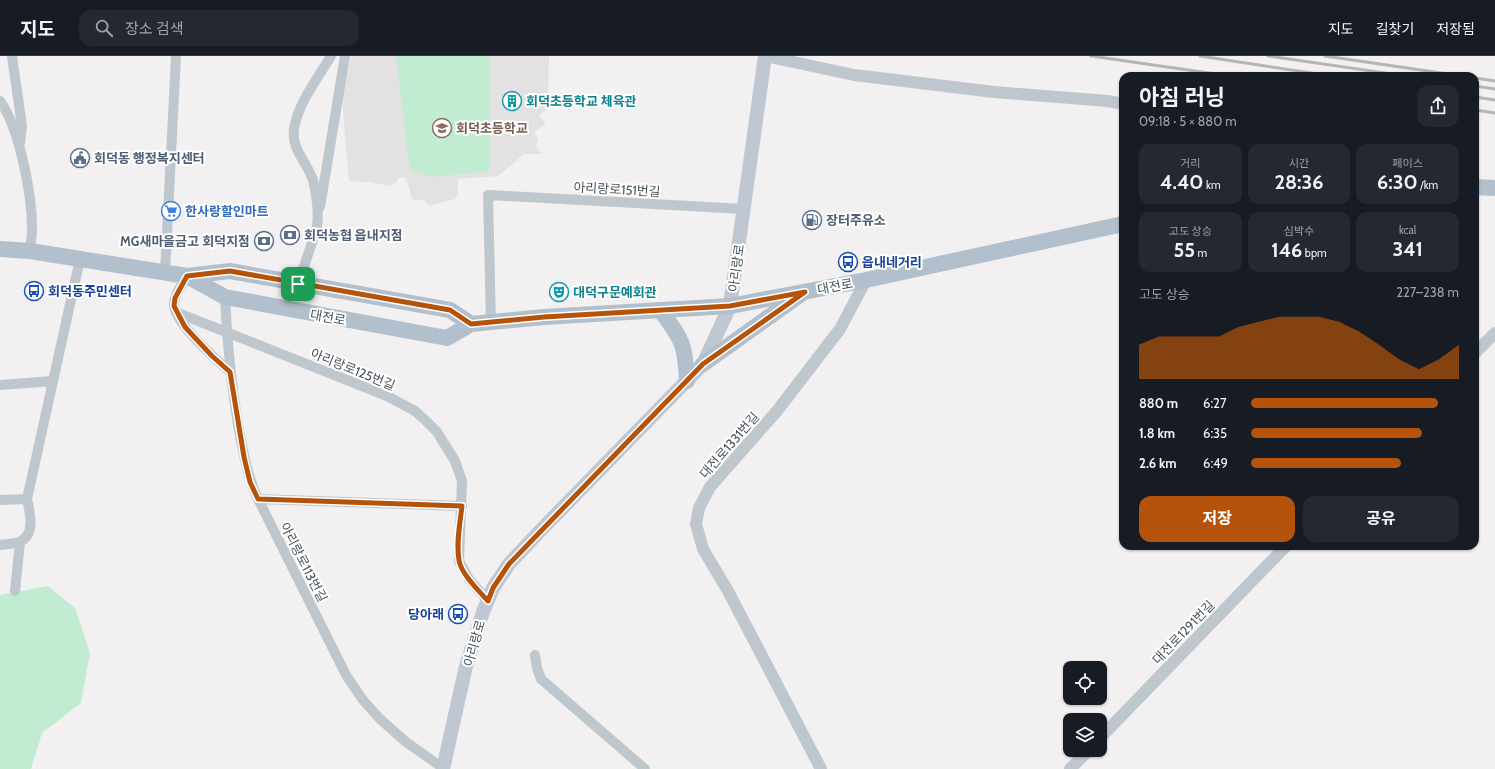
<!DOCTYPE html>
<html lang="ko">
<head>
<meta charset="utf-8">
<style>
	body { margin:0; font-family:Cabin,"Noto Sans KR",sans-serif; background:#242831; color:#f1f3f6; height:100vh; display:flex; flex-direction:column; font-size:15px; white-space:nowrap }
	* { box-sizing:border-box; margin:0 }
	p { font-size:13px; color:#9ea1a6 }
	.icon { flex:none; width:22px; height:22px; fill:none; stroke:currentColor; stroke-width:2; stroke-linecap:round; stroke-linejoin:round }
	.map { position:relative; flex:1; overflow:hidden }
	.drawer { position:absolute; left:1119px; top:16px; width:360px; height:478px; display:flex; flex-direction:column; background:#171b24; border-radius:12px; box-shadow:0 1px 3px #0004 }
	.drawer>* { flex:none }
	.fabs { position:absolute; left:1063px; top:605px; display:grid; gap:8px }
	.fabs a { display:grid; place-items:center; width:44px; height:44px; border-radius:8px; background:#171b24; box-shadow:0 1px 3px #0004; font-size:20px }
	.pin { position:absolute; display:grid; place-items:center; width:34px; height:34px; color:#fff; margin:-17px; border-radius:8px; box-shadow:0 2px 6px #0006 }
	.round { display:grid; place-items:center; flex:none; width:42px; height:42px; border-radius:12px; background:#242831 }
	.overview { display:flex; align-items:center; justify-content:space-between; height:68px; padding:0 20px }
	h1 { font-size:22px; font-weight:700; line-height:30px }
	.metrics { display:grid; grid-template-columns:repeat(3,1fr); gap:6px; height:68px; padding:4px 20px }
	.metrics div { display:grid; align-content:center; border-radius:10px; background:#242831; text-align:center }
	.metrics b { font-size:20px; font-weight:700 }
	.metrics small { font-size:11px; font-weight:400 }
	.metrics p { font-size:11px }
	.chart { height:112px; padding:8px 20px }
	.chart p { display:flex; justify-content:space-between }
	.chart svg { width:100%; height:72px; margin-top:4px; fill:#b45309; opacity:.7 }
	.primary-button { display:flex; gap:8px; margin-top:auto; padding:8px 20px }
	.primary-button a { flex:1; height:46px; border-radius:12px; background:#b45309; color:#fff; font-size:16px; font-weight:700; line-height:46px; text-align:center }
	.primary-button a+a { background:#242831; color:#f1f3f6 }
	ul { padding:0 20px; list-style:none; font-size:13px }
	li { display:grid; grid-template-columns:64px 48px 1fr; align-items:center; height:30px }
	li i { height:10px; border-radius:5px; background:#b45309 }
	header { display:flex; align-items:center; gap:24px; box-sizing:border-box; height:56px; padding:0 20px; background:#171b24; border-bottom:1px solid #363941 }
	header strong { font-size:19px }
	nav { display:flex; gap:22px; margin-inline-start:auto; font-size:14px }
	.search { width:280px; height:36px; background:#242831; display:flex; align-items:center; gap:10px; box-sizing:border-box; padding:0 14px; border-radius:12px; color:#9ea1a6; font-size:15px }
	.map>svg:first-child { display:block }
	.education { fill:#e3e1e1 }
	.green { fill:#c2ecd2 }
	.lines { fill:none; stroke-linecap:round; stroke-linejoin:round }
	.minor { stroke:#bfc7ce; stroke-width:10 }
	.tertiary { stroke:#bfc7ce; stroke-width:12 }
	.secondary { stroke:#bfc8d2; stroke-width:14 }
	.primary { stroke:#b2bfcc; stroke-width:16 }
	.rail { stroke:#b3b5ba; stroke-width:3 }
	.route-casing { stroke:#fff; stroke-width:8 }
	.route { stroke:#b45309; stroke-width:5 }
	.labels { text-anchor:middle; stroke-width:4; stroke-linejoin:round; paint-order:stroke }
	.culture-label { font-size:13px; font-weight:bold; fill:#0d838f; stroke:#fff; text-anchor:start }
	.education-label { font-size:13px; font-weight:bold; fill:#785e54; stroke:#fff; text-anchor:start }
	.service-label { font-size:13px; font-weight:bold; fill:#4e5e75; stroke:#fff; text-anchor:start }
	.street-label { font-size:13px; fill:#49535c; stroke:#fff }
	.shop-label { font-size:13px; font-weight:bold; fill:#366cbe; stroke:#fff; text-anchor:start }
	.transit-label { font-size:13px; font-weight:bold; fill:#164399; stroke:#fff; text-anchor:start }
</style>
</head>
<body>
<header>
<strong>지도</strong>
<div class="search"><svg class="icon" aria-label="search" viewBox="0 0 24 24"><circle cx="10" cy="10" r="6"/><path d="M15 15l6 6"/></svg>장소 검색</div>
<nav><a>지도</a><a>길찾기</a><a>저장됨</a></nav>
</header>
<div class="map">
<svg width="1495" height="713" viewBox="0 0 1495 713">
	<rect width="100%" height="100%" fill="#f2f0f0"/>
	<path class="education" d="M351 0H549L548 52 539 60 546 67 534 77 538 84 536 90 542 98H524L498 120 458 123V138L455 143 430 150 423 143 414 145 411 140 407 124 404 121 398 122 396 127 391 130 368 126 349 125 342 43Z"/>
	<path class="green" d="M396 0H489V115L432 121 410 114Z
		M48 530 75 552 90 597 81 647 42 677 31 713H0V539Z"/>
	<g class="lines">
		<path class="minor" d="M12 0 22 70 20 87
			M0 45C19 71 32 139 32 171 32 179 31 187 30 195
			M320 151 345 0
			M165 217 176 0
			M187 220C183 228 174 238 174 248 173 266 217 304 230 316
			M298 228C304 209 312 189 317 170 319 156 316 137 313 124 307 106 291 93 294 73 298 47 318 22 331 0
			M225 241C227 284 231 327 238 369 243 395 247 419 258 443L346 619 363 644 380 663 406 686 443 712
			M178 257 387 340 415 355 425 364 437 376 455 405 462 425 459 505 469 523 488 545
			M491 268 488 139 744 153
			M0 329 53 325
			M258 443 462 450
			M0 444 27 443 80 203
			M0 489C6 488 13 488 19 486 36 480 30 456 27 443
			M15 535 20 486
			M535 599 537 612 541 623 645 713"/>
		<path class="tertiary" d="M765 0 854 19 994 36 1108 45 1123 48
			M1475 297 1495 277
			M1100 682 1286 490
			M821 713 728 535 703 493 696 468 699 452 710 431 777 355 840 273 866 224
			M1070 713 1089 694"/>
		<path class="secondary" d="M443 713 466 610 483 556 493 532 509 508 540 475 703 308 730 250 765 0"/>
		<path class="primary" d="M1475 131 1495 132
			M0 193 30 195 187 220 230 215 450 254 471 268
			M187 220 225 241 447 282 471 268 544 261 730 250 866 224 1123 168
			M661 255C683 285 685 288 687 325
			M703 308 801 238"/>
		<path class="rail" d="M1091 0 1230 20
			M1200 0 1331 20
			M1268 0 1406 20
			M1325 0 1462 20
			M1225 19 1241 20
			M1475 22 1495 25
			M1475 30 1495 33
			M1475 41 1495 44
			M1475 54 1495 57"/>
	</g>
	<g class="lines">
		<g class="route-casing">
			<path id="route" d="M230 215 450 254 471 268 544 261 730 250 805 236 703 308 509 508 493 532 488 545C479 535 461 518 459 504 456 487 460 467 462 450L258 443 250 426 244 401 230 316 212 300 185 271 174 250 175 242 187 220Z"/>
		</g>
		<use href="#route" class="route"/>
	</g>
	<defs>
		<g id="building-ring" transform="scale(1)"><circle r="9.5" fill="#fff" stroke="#0f9aa8" stroke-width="1.5"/><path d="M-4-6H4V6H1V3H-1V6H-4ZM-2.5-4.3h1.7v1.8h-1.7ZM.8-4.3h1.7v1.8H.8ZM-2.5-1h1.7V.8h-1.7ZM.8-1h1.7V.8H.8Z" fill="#0f9aa8"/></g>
		<g id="school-ring" transform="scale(1)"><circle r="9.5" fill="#fff" stroke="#8d6e63" stroke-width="1.5"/><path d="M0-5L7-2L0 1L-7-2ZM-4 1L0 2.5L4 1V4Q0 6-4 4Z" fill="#8d6e63"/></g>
		<g id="civic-ring" transform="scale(1)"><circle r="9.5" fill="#fff" stroke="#5c6f8a" stroke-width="1.5"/><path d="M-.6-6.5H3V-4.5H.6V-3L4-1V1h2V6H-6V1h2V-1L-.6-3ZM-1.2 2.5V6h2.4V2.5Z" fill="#5c6f8a"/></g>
		<g id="supermarket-ring" transform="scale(1)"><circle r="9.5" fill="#fff" stroke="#3f7fe0" stroke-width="1.5"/><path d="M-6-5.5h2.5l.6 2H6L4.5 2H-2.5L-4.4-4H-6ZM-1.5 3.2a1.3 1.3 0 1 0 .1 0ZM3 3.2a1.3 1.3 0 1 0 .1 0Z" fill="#3f7fe0"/></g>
		<g id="fuel-ring" transform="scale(1)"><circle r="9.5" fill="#fff" stroke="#5c6f8a" stroke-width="1.5"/><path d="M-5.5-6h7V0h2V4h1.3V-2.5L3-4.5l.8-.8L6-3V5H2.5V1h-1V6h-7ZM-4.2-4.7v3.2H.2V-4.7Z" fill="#5c6f8a"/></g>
		<g id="bank-ring" transform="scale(1)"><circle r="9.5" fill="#fff" stroke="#5c6f8a" stroke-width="1.5"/><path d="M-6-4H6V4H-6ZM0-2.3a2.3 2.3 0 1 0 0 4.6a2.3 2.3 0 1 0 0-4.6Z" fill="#5c6f8a"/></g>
		<g id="bus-ring" transform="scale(1)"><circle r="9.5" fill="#fff" stroke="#1a4fb4" stroke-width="1.5"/><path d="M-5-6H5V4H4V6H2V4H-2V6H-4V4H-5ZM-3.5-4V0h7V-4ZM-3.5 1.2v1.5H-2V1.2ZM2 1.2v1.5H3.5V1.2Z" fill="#1a4fb4"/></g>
		<g id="theatre-ring" transform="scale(1)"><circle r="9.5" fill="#fff" stroke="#0f9aa8" stroke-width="1.5"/><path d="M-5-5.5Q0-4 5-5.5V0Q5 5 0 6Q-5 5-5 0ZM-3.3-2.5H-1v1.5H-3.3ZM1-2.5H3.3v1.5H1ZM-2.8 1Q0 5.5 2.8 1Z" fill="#0f9aa8"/></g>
	</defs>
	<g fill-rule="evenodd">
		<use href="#building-ring" x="512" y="45"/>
		<use href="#school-ring" x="442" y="72"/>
		<use href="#civic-ring" x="80" y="102"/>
		<use href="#supermarket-ring" x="171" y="155"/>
		<use href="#fuel-ring" x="812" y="164"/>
		<use href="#bank-ring" x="290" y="179"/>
		<use href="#bank-ring" x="264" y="185"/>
		<use href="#bus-ring" x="848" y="206"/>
		<use href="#bus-ring" x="34" y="235"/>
		<use href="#theatre-ring" x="559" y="236"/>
		<use href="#bus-ring" x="458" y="558"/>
	</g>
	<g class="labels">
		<g class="culture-label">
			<text x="526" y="50">회덕초등학교 체육관</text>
			<text x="573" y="241">대덕구문예회관</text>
		</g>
		<g class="education-label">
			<text x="456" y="77">회덕초등학교</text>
		</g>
		<g class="service-label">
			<text x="94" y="107">회덕동 행정복지센터</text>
			<text x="826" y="169">장터주유소</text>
			<text x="304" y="184">회덕농협 읍내지점</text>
			<text x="250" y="190" text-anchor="end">MG새마을금고 회덕지점</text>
		</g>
		<g class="street-label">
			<text transform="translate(617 133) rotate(3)" y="5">아리랑로151번길</text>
			<text transform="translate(736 212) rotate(-82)" y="5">아리랑로</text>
			<text transform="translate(835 230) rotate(-11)" y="5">대전로</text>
			<text transform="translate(328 261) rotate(10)" y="5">대전로</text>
			<text transform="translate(353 313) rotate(22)" y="5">아리랑로125번길</text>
			<text transform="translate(729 389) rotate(-49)" y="5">대전로1331번길</text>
			<text transform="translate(304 506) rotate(63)" y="5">아리랑로113번길</text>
			<text transform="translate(1183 576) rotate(-46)" y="5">대전로1291번길</text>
			<text transform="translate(474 587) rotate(-74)" y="5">아리랑로</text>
		</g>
		<g class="shop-label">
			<text x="185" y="160">한사랑할인마트</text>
		</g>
		<g class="transit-label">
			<text x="862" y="211">읍내네거리</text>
			<text x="48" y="240">회덕동주민센터</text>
			<text x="444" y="563" text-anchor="end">당아래</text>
		</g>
	</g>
</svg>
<div class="fabs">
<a><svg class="icon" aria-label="locate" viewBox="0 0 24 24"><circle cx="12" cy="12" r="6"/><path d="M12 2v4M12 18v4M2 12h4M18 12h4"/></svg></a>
<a><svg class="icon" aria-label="layers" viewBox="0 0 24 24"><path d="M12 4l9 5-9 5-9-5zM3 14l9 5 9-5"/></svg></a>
</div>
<div class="pin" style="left:298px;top:228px;background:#1e9e55"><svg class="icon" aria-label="arrive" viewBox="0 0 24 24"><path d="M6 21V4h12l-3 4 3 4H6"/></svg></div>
<section class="drawer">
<div class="overview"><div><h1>아침 러닝</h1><p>09:18 · 5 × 880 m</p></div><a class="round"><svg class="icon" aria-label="share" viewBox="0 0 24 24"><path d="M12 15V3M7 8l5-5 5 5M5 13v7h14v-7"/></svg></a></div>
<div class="metrics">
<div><p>거리</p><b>4.40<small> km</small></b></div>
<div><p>시간</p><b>28:36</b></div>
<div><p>페이스</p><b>6:30<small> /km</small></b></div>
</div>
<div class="metrics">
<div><p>고도 상승</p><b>55<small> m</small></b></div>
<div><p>심박수</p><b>146<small> bpm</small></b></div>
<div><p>kcal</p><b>341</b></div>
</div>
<div class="chart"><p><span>고도 상승</span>227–238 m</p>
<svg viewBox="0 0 160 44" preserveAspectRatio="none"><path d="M0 44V23L10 18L20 18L30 18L40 18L50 12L60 9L70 6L80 6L90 6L100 9L110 15L120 23L130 32L140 38L150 32L160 23V44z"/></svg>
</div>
<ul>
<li><b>880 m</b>6:27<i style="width:90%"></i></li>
<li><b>1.8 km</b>6:35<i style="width:82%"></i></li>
<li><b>2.6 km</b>6:49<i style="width:72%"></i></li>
</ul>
<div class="primary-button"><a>저장</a><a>공유</a></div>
</section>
</div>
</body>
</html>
